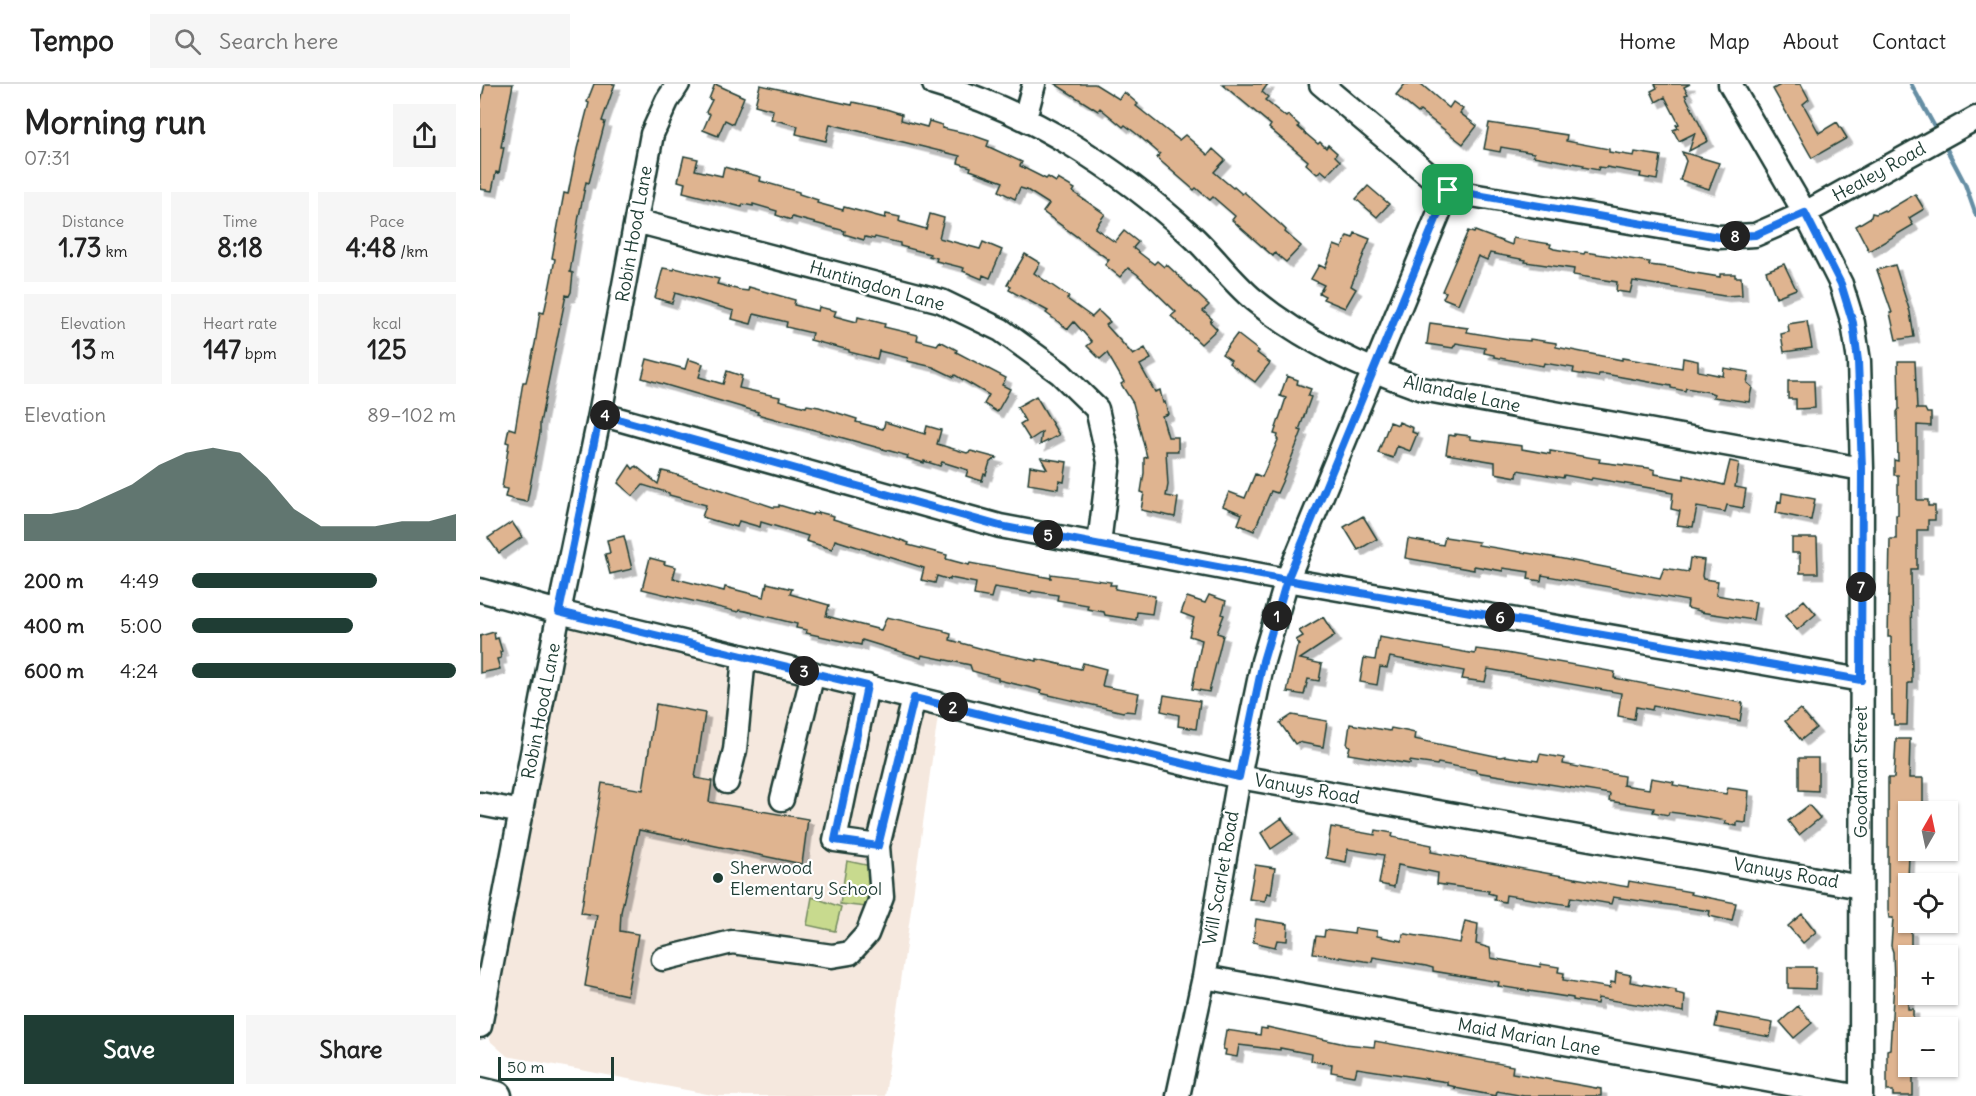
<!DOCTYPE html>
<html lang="en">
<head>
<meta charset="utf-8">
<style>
	body { margin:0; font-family:Delius,sans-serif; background:#f6f6f6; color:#222; height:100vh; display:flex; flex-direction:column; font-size:22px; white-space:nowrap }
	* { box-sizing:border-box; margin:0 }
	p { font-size:20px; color:#767676 }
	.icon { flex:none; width:33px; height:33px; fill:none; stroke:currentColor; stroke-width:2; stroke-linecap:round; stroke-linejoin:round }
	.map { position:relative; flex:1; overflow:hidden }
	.drawer { display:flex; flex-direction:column; background:#fff; width:480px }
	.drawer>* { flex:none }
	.needle { width:39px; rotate:9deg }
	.controls { position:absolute; left:1418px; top:717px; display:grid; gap:12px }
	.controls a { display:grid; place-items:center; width:60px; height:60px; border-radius:0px; background:#fff; box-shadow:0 2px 4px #0004; font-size:30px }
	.scale { position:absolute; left:18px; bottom:15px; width:116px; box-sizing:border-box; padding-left:6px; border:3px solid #1f3d34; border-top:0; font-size:16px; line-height:21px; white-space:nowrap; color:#1f3d34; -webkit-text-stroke:4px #fff; paint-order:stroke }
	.pin { position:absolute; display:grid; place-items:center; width:51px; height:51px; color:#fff; margin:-26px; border-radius:12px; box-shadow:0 3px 9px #0006 }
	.km { position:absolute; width:30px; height:30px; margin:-15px; border-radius:50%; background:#222; color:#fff; font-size:16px; line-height:30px; text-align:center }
	.round { display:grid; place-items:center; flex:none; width:63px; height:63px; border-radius:0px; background:#f6f6f6 }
	.headline { display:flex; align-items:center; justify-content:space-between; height:102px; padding:0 24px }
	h1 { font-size:33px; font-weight:700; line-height:45px }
	.figures { display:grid; grid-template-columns:repeat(3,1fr); gap:9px; height:102px; padding:6px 24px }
	.figures div { display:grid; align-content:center; border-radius:0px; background:#f6f6f6; text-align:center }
	.figures b { font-size:26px; font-weight:700 }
	.figures small { font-size:16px; font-weight:400 }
	.figures p { font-size:16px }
	.chart { height:168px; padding:12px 24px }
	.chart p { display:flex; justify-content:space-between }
	.chart svg { width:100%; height:108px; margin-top:6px; fill:#1f3d34; opacity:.7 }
	.action { display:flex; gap:12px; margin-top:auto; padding:12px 24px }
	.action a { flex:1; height:69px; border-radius:0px; background:#1f3d34; color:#fff; font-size:24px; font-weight:700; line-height:69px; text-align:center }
	.action a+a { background:#f6f6f6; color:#222 }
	ul { padding:0 24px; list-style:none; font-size:20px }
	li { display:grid; grid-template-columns:96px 72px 1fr; align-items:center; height:45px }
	li i { height:15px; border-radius:8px; background:#1f3d34 }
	header { display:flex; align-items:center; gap:36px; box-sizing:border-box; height:84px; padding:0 30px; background:#fff; border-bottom:2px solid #e0e0e0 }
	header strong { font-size:28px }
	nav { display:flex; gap:33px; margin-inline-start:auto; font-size:21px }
	.search { width:420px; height:54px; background:#f6f6f6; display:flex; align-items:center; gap:15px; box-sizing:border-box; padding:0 21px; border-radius:0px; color:#767676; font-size:22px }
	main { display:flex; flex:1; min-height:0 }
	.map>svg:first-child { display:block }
	.built { fill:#f5e8de }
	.green { fill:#c8da8e; stroke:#748c61; stroke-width:1.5 }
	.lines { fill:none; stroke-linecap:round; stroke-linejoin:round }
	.stream { stroke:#658ea4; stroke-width:4.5 }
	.building { fill:#dfb490; stroke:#1f3d34; stroke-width:1.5; filter:url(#shadow) }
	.minor-casing { stroke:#1f3d34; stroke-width:27 }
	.major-casing { stroke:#1f3d34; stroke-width:33 }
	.minor { stroke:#fff; stroke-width:22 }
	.major { stroke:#fff; stroke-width:28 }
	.route-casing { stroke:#fff; stroke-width:12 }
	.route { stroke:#1a73e8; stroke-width:8 }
	.poi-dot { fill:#1f3d34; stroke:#fff; stroke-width:2 }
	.labels { text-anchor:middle; stroke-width:4.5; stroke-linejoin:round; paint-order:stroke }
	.street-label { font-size:18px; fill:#1f3d34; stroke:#fff }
	.poi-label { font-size:18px; fill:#1f3d34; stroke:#fff; text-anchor:start }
</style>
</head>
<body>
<header>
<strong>Tempo</strong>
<div class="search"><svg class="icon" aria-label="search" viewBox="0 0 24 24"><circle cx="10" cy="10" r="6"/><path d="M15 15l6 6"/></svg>Search here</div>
<nav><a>Home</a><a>Map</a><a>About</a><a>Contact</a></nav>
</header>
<main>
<section class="drawer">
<div class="headline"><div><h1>Morning run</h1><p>07:31</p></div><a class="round"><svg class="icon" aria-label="share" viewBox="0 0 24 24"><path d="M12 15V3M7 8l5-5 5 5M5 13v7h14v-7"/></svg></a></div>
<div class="figures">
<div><p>Distance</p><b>1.73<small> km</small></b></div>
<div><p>Time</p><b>8:18</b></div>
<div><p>Pace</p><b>4:48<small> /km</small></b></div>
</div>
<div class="figures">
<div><p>Elevation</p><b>13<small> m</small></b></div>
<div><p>Heart rate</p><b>147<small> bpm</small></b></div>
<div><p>kcal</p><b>125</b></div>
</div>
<div class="chart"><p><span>Elevation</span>89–102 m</p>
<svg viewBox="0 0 160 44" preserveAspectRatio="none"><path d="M0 44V33L10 33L20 31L30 26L40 21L50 13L60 8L70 6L80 8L90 18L100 31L110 38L120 38L130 38L140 36L150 36L160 33V44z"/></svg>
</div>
<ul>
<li><b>200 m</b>4:49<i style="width:70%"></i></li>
<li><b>400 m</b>5:00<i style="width:61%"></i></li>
<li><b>600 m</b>4:24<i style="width:100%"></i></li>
</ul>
<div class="action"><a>Save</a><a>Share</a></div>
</section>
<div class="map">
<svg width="1496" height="1012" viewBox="0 0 1496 1012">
	<defs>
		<filter id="shadow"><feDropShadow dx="5.5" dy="5.5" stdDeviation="0" flood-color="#0004"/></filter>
	</defs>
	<rect width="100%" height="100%" fill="#fff"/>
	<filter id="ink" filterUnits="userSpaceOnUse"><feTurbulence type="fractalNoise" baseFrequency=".0167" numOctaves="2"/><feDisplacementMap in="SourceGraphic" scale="12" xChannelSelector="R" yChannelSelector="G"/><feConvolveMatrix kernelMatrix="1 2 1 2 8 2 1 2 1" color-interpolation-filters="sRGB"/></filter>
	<g filter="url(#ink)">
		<path class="built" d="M92 544 458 632 405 1012H238L27 972 9 956 85 552Z"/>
		<path class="green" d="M367 777 391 782 386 823 360 820Z
			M332 813 361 823 355 847 327 841Z"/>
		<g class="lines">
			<path class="stream" d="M1431 0 1457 47
				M1464 60 1485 100 1496 131"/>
		</g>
		<path class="building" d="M5 0H33L25 41 21 63H24L19 89 16 88 12 107 0 105V21Z
			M114 0H135L122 37 125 38 109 99 106 98 99 132 90 188 93 189 91 208 89 212 86 211 60 339V349L47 418 32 415 25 413 27 405 22 404 29 359 26 358 29 344 35 346 43 298H46L55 260 60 228 64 229 70 201 75 175 72 174 84 109 88 110 97 65 109 19 107 18Z
			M235 0 264 13 253 40 245 36 238 52 223 46 230 30 226 28 232 16 229 15Z
			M575 0H615L639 15 644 8 658 20 656 22 699 56 705 51 728 71 733 65 745 76 734 88 753 104 754 103 762 110 764 108 801 141 806 146 805 148 821 162 806 178 795 169 793 172 752 136 755 132 733 113 730 116 716 104 714 106 677 74 680 70 658 51 645 41 643 43 620 24 618 27Z
			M742 0H788L782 8 788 13 785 16 806 33 808 31 819 41 818 43 838 60 840 58 846 64 848 61 857 69 855 72 860 77 847 91 841 86 837 90 826 80 828 77 789 44 791 41Z
			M925 0H941L969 24 973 18 983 25 980 29 997 42 983 60 940 27 938 29 916 11Z
			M1175 0H1210L1204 3 1208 10 1205 11 1228 57 1209 67 1215 49 1199 57 1193 46 1198 44 1196 41 1199 40 1185 13 1176 18 1171 7 1177 4Z
			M1302 0H1321L1329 15 1323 20 1339 49 1357 38 1367 54 1332 74 1293 5Z
			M280 1 372 21 373 18 406 25 422 30 421 36 447 43 449 37 462 41V44L489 50 509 57 507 62 542 78 540 82 566 95 568 93 576 98 578 95 595 105 593 108 625 130 615 144 635 158 644 147 658 158 653 164 674 180 677 177 684 183 686 180 729 221 723 227 732 235 730 238 737 245 721 260 691 232 696 228 657 190 648 184 640 193 625 181 629 176 563 128 569 120 547 106 540 104 535 115 519 107 523 98 490 86 491 83 478 79 480 72 350 40 346 57 316 50 318 42 291 35 293 26 275 21Z
			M1009 39 1087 51 1086 57 1129 65V68L1154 72 1155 68 1181 72 1177 96 1160 93 1161 89 1126 83V84L1119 83 1118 86 1103 83 1104 81 1053 72 1054 69 1021 63 1020 68 1004 65Z
			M1202 68 1239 79 1229 105 1200 96 1206 77Z
			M204 72 218 75 215 86 242 92 244 83 281 93 280 97 319 108V110L338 116 337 119 363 126 364 123 405 134 406 130 420 133 419 137 421 138 446 145 450 130 464 134 459 154 500 165 503 158 522 166 510 194 503 191 502 195 483 187 484 184 456 177 457 174 449 172 450 170 420 162V159L395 153 394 155 385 153 384 156 364 150 365 147 312 133 311 136 296 131 297 127 273 120V122L263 120 262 123 203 108 205 99 198 97Z
			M888 102 909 120 897 133 876 115Z
			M1435 110 1444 125 1429 134 1433 141 1389 167 1376 142 1391 133 1392 129 1396 130 1404 126 1405 128Z
			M988 147 994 149 995 147 1032 161 1033 154 1071 160 1070 163 1074 165 1104 170 1105 168 1170 178 1169 181 1195 184 1209 188 1240 193V190H1255V193H1261L1262 211 1244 212 1153 197 1150 209 1136 207 1137 198 1093 191 1094 185 1045 178 1046 176 1010 169 1007 176 998 172 978 220 963 214 966 208 962 207Z
			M875 149 890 155 871 202 876 205 865 224 843 215 845 212 839 209 844 201 831 195 839 181 845 184 854 161 862 164 867 152 873 154Z
			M545 170 560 179 554 189 589 213 587 215 612 233 618 227 621 229 630 238 626 241 653 271 665 264 671 275 660 281 675 308 680 306 683 319 685 318 688 330 682 332 688 353H698V367H686L688 401 686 412 698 414 695 433 661 426 664 409 661 408 664 389V374L667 373 653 319 641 300 644 298 627 269 620 275 607 262 612 258 594 238 588 245 566 229 568 227 529 206 531 202 527 201Z
			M1304 180 1316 205 1296 213 1286 187Z
			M1415 181 1430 228 1434 253 1416 256 1410 229H1412L1397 186Z
			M183 184 194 186 195 184 239 195 237 200 260 206 268 207 269 203 315 216 314 221 338 227 339 223 356 227 354 232 377 238 378 233 405 240 404 243 438 251 437 256 457 261 460 257 477 266 476 268 526 294 522 301 530 305 517 328 504 320 509 311 475 291 474 293 453 283 427 277 428 274 399 267 397 275 369 268V266L330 256 332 249 306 243 307 238 274 230 271 240 252 235 254 227 195 209 192 219 175 214Z
			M1327 237 1332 264 1304 268 1301 250 1309 248 1308 240Z
			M950 239 988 244 987 248 1029 255 1050 257V255L1076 259V263L1142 276V274L1202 284 1203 274 1218 277V287L1243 292 1244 284 1269 288 1267 299 1272 303 1269 318 1233 313 1234 310 1229 308 1206 304 1205 307 1191 304V302L1125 290H1119L1118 293 1093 289 1094 284 1064 279 1063 282 1014 273V271L1004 269 1005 264 976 259 973 264 947 260Z
			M757 250 779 267 777 269 790 279 775 298 749 279 751 276 742 270Z
			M167 275 205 285 208 275 223 280 219 293 243 300 247 287 262 292 259 304 300 313 299 316 326 323 327 321 339 323 377 335 376 338 403 345 405 338 445 350 447 342 461 346 457 360 487 369 491 367 517 374 510 378 506 391 504 390 502 397 486 392 488 386 462 378 460 382 444 377V379L427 374 428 372 277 330 278 328 162 294Z
			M1418 277H1435L1437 325H1445L1447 329H1451V342L1437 341V416H1448V422H1455V436H1448V446H1437V485H1431L1432 599H1428L1427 641H1414V631H1412L1411 553H1408L1410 455H1416V431H1418V391H1414V376L1418 377 1417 328 1419 325Z
			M807 292 818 296 817 300 831 305 828 312 831 313 819 346 822 347 802 398 797 409 791 407 774 447 758 440 762 430 743 422 749 408 765 414 775 390 782 393 798 356 797 355 798 351 794 350 806 314 800 312Z
			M1308 297H1334L1335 324 1316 325V315H1308Z
			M556 312 579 351 560 361 562 348 550 356 540 340 545 337 537 323Z
			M910 338 918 341 919 338 933 344 932 348 937 350 930 367 917 362 913 374 898 369Z
			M975 350 990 352V355L1042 362V365L1070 370V367L1120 375 1119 378 1169 384 1175 386V390L1204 395V391L1244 401 1250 377 1259 379 1255 403 1266 405 1263 424 1247 421 1245 428 1217 423 1213 443 1197 441 1200 427 1191 425 1193 409 1187 408V407L1112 394 1111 396 1084 391 1083 394 1038 386 1037 393 1015 389V378L966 370 969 351 975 352Z
			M561 374 587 378 584 398 579 397 578 405 548 400 550 382 567 385Z
			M150 381 153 385 156 382 178 400 182 387 191 389 293 423H299V421L332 431 333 429 338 430V428L354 432 353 435 421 456 429 459 428 461 467 471 466 475 489 481 490 479 571 494V490L631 498 630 501H636L635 505 675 512 672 530 657 528 656 536 625 531 624 528 607 525 608 521 577 516 578 511 552 507 551 509 514 503 511 514 494 511 496 499 470 494V496L457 492 455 499 441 496 444 484 355 456 352 465 326 457 328 452 281 438 280 443 259 437 257 443 239 438 222 433 226 421 189 411V409L163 401 153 412 138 399Z
			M1302 409 1335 415 1331 436 1296 429 1298 417 1301 418Z
			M883 432 897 455 878 466 864 443Z
			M32 438 42 453 19 469 8 454Z
			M144 452 152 485 130 490 125 470 130 469 127 456Z
			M965 453 999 458 998 461 1078 474 1180 494 1184 484 1208 488 1210 474 1224 476 1222 492 1223 495 1238 497 1236 511 1276 518 1273 536 1220 528V527L1207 524 1208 517 1062 491 1061 497 1048 495 1049 488 1023 484V487L994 482V486L925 474 928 455 963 461Z
			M1312 454H1337L1338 489H1320V469H1312Z
			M170 474 185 478 184 480 196 483 193 494 244 507 245 503 284 513 287 499 312 505 310 510 349 521 346 532 401 546 407 533 464 546V548L471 550 470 556 514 568 557 577V575L601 585 603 579 626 585 622 602 659 609 655 628 645 627 643 628 560 609 561 607 556 605 518 596V594L492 587 490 581 442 571 441 574 382 556 381 561 326 549 327 546 316 544 317 540 265 527 259 526 258 528 162 505Z
			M729 511 746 517 742 530 744 531 737 549 743 551 729 608 712 605 722 556 709 552 714 534 701 529 707 513 725 519Z
			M1324 516 1336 530 1317 546 1305 532Z
			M843 533 855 552 820 575 842 580 839 597 828 595 824 611 807 608 817 563 820 561 816 556 823 552 819 547Z
			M14 548 15 555 18 554 22 567 20 568 21 574 17 575 20 585 0 589V552Z
			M899 553 995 570 996 565 1026 569 1135 588 1134 594 1263 619 1260 637 1173 622 1172 626 1156 623 1154 635 1138 632 1141 609 1008 585 1005 598 982 595 984 587 910 573 907 584 900 583 897 601 880 598 884 574 895 576Z
			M684 611 720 617 716 645 698 642 699 631 681 627Z
			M176 620 225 629 215 694 232 697 229 718 328 735 322 780 159 746 141 828 140 847 158 850 147 911 105 902 117 831 101 829 122 699 163 706Z
			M1320 625 1336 644 1321 656 1305 637Z
			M812 631 847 637 843 663 818 658 815 660 800 639Z
			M870 640 910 647 911 644 926 647 935 649 934 655 1020 673 1025 672 1058 677 1060 670 1084 674 1083 680 1144 692 1143 701 1169 705 1171 694 1194 698 1193 701 1246 710 1248 704 1269 707 1266 739 1257 738V742L1245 740 1246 737 1212 731 1189 728 1188 731 1173 728 1174 724 1129 717 1130 710 996 688V686L958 679 957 681 930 677V680L868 670 870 662 867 661Z
			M1416 655H1430L1429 694H1443V728H1427V771H1429L1426 846H1431V868H1428V925H1433V944H1428V982H1433V1012H1413V1007H1407V966L1410 965 1414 898 1413 868 1411 862 1413 834H1409L1408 826V694H1414Z
			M1319 674H1338V707L1319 706Z
			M1329 721 1340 734 1319 751 1308 737Z
			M802 734 813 750 791 765 781 749Z
			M851 743 895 751 896 746 913 749 912 753 952 761 951 768 1071 790 1148 803 1149 797 1211 808 1210 810 1256 819 1252 837 1229 832 1230 827 1133 813 1131 820 1091 813 1089 821 1026 811 1025 818 1014 816 1015 811 1008 809 1009 807 957 800 958 789 918 781 914 803 899 800 904 771 868 765 866 778 846 774Z
			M775 781 795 784 791 810 787 809 785 817 769 815Z
			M1322 830 1336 848 1323 859 1308 842Z
			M776 835 808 840 807 857 797 856 795 863 773 858Z
			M985 837 998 840 996 860 1010 864 1011 874 1060 883 1061 880 1079 883 1078 888 1084 889 1083 896 1130 904 1131 898 1135 899 1136 888 1151 891 1150 898 1196 906V909L1205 911 1204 928 1118 914 1117 920 1093 916V914L1018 902 1019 898 953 887V884L946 882 893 873 892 878 884 877 833 869 836 852 844 853 845 846 874 850 875 844 897 847V852L922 857 923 850H926L980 859Z
			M1308 883H1336L1335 905 1308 904Z
			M1318 922 1332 939 1314 954 1300 938Z
			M1238 929 1293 939 1290 953 1235 943Z
			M787 943 865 960 894 963 895 957 1033 982 1032 989 1121 1005V1012H1044L1017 1007 1016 1012 975 1004 976 1003 967 1001V998L877 984 875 992H873L851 988 852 980 831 977 832 970 800 964V966L759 961 757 973 745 971 746 966 743 965 746 946 780 951 781 944 787 945Z"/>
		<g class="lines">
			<g class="minor-casing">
				<path id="minor" d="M454 0C550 27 638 84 711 151 733 171 751 197 774 216 824 257 881 283 942 305L1382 385
					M841 0 968 107 1239 153 1275 151 1325 129 1496 34
					M1250 0 1325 129 1361 200 1373 239 1379 277 1382 385 1381 1012
					M545 34 554 0
					M156 137 461 217 521 246 580 289 617 325 629 378 619 460
					M120 330 520 442 807 496 1381 596
					M0 506 79 528 759 693 1381 803
					M387 602 355 756 398 762 434 614
					M247 698 255 666 264 573
					M302 715 333 589
					M0 720 42 728
					M183 875 252 858 352 872 370 869 387 850 402 812 398 762
					M724 893 1374 1012
					M0 942 79 528 120 330 172 50 187 17 198 0
					M698 1012 724 893 759 693 783 577 807 496 968 107"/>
			</g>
			<g class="major-casing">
				<path id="major" d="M0 1008 17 1012"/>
			</g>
			<use href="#minor" class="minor"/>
			<use href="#major" class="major"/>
		</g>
	</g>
	<g class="lines" filter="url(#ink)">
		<g class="route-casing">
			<path id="route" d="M968 106 807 496 783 577 759 693 434 614 398 762 355 756 387 602 79 528 120 330 520 442 807 496 1381 596 1382 385 1378 277 1373 239 1361 200 1325 129 1275 151 1239 153 968 106"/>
		</g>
		<use href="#route" class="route"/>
	</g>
	<circle class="poi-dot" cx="238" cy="794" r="6"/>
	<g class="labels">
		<g class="street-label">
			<text transform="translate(1399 88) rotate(-29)" y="6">Healey Road</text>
			<text transform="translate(154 150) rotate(-80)" y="6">Robin Hood Lane</text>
			<text transform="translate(397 202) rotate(16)" y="6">Huntingdon Lane</text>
			<text transform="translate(982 310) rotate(12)" y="6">Allandale Lane</text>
			<text transform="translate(61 627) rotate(-79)" y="6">Robin Hood Lane</text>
			<text transform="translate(1381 688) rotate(-90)" y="6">Goodman Street</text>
			<text transform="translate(827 705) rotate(10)" y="6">Vanuys Road</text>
			<text transform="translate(1306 789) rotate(10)" y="6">Vanuys Road</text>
			<text transform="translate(741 794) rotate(-80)" y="6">Will Scarlet Road</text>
			<text transform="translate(1049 953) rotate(10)" y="6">Maid Marian Lane</text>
		</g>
		<g class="poi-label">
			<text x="250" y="790">Sherwood<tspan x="250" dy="21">Elementary School</tspan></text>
		</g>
	</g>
</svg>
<div class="controls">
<a><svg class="needle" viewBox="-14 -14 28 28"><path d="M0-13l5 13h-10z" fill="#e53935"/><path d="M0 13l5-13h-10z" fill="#767676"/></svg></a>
<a><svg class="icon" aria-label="locate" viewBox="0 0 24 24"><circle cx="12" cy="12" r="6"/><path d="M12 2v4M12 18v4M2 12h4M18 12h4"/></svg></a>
<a>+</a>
<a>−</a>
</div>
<div class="scale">50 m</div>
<div class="pin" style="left:968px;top:106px;background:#1e9e55"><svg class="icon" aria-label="arrive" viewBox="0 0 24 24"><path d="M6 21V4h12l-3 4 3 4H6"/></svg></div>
<b class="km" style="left:797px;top:532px">1</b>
<b class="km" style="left:473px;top:623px">2</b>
<b class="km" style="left:324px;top:587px">3</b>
<b class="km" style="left:125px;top:331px">4</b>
<b class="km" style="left:568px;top:451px">5</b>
<b class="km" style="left:1020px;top:533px">6</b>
<b class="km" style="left:1381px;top:503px">7</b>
<b class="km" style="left:1255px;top:152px">8</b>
</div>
</main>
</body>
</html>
